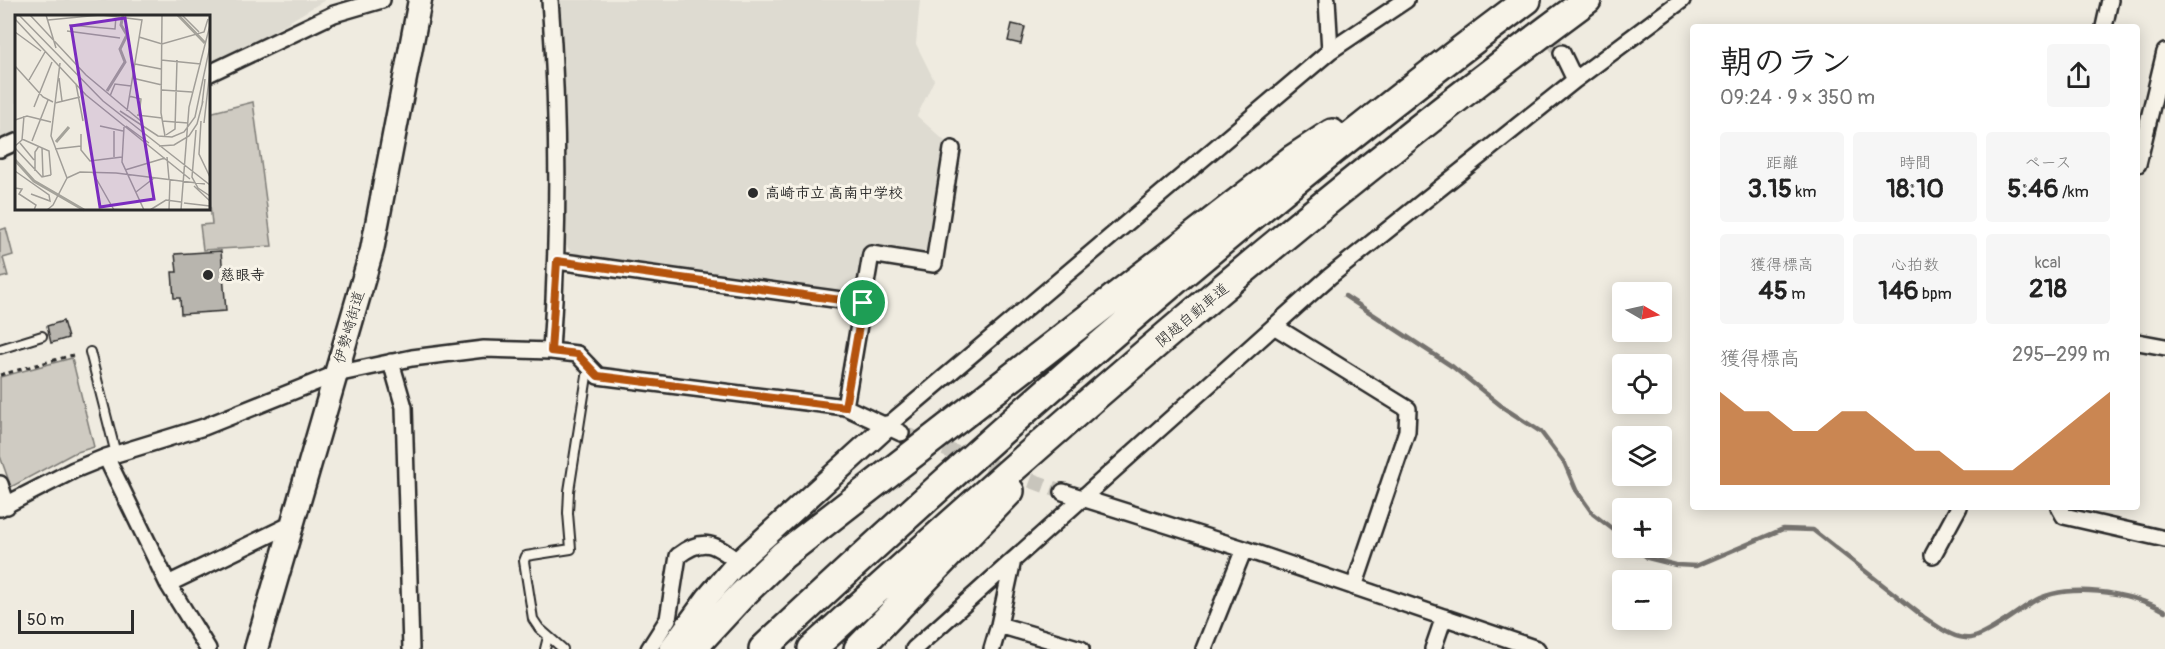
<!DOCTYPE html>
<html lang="ja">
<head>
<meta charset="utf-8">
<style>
	body { margin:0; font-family:Pangolin,"Klee One",sans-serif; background:#f6f6f6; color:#222; height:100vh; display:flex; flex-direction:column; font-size:22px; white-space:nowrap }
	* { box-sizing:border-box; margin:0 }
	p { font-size:20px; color:#767676 }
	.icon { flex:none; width:33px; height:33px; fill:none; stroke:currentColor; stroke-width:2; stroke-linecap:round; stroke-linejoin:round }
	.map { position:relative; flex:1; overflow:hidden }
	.panel { position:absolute; left:1690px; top:24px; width:450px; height:486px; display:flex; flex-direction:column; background:#fff; border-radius:6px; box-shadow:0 3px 15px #0003 }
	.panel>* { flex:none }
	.needle { width:39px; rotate:99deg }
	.buttons { position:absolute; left:1612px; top:282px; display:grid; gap:12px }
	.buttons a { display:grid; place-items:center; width:60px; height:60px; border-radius:6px; background:#fff; box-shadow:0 3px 15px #0003; font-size:30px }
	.scale { position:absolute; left:18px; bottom:15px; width:116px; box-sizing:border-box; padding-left:6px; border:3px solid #2b2b2b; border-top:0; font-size:16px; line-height:21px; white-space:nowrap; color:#2b2b2b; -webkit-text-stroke:4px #f7f3e8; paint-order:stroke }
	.pin { position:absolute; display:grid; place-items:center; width:51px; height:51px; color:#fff; margin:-26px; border:3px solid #fff; border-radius:50%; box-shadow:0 2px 6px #0007 }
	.round { display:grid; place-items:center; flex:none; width:63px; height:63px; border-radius:6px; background:#f6f6f6 }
	.head { display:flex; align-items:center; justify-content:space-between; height:102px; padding:0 30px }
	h1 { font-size:33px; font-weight:700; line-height:45px }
	.figures { display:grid; grid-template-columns:repeat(3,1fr); gap:9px; height:102px; padding:6px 30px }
	.figures div { display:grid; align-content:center; border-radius:6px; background:#f6f6f6; text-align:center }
	.figures b { font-size:26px; font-weight:700 }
	.figures small { font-size:16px; font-weight:400 }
	.figures p { font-size:16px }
	.chart { height:168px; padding:12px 30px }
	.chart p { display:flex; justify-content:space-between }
	.chart svg { width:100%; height:108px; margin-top:6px; fill:#b45309; opacity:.7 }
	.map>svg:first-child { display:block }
	.built { fill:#dedbd1 }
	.green { fill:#cfcbc2; stroke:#7d7b76; stroke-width:1.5 }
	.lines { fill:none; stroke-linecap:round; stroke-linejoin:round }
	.stream { stroke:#74726e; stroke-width:4.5 }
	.building { fill:#b8b5ae; stroke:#2b2b2b; stroke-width:1.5 }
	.street-tunnel { stroke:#c8c5bc; stroke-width:15; stroke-dasharray:15 8; stroke-linecap:butt }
	.lane-casing { stroke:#2b2b2b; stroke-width:12 }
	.street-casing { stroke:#2b2b2b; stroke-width:20 }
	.secondary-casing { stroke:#2b2b2b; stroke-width:26 }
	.primary-casing { stroke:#2b2b2b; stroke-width:27 }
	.highway-casing { stroke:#2b2b2b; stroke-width:32 }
	.path { stroke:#2b2b2b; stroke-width:3; stroke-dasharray:4.5 4.5; stroke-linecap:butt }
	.lane { stroke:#f7f3e8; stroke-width:8 }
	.street { stroke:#f7f3e8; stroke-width:15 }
	.secondary { stroke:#f7f3e8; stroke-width:21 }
	.primary { stroke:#f7f3e8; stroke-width:22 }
	.highway { stroke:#f7f3e8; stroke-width:27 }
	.route-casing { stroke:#fff; stroke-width:12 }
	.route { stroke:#b45309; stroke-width:8 }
	.poi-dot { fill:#2b2b2b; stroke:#f7f3e8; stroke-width:2 }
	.labels { text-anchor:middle; stroke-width:6; stroke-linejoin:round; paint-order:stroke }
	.poi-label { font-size:15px; font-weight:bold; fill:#2b2b2b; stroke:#f7f3e8; text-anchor:start }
	.street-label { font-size:15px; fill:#2b2b2b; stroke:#f7f3e8 }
	.inset-river { fill:none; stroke:#a4a29a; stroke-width:3 }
	.inset-road { fill:none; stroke:#a19e98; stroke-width:1.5 }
	.view { fill:#7b2cbf; fill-opacity:0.15; stroke:#7b2cbf; stroke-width:3 }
	.inset-edge { fill:none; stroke:#2b2b2b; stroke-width:3 }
</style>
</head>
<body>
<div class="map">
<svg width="2165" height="649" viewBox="0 0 2165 649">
	<rect width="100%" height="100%" fill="#efebe0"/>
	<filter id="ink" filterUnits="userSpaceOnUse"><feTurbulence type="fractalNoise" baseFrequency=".0167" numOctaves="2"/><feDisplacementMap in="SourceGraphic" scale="12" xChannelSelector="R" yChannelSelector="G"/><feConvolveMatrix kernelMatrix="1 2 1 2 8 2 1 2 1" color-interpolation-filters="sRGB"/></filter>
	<g filter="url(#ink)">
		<path class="built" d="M0 0H325L267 35 209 65 208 16H16V133L0 140Z
			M559 0H920L916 44 934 80 917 116 947 143 931 253 926 257 866 248 858 290 849 296 574 256 565 244 566 103Z"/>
		<path class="green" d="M253 102 272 246 203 250 200 225 212 224 208 186 209 113Z
			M6 228 13 255 3 258 8 276 0 278V230Z
			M72 358 94 447 74 453 11 487 0 456V377Z"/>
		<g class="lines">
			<path class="stream" d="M1345 296 1453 367 1504 408 1541 432 1565 464 1576 490 1593 514 1623 537
				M1636 548 1648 558 1676 565 1696 566 1783 529 1813 530 1925 618C1939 627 1954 640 1971 638 1986 636 2018 611 2031 603 2064 581 2132 592 2165 611"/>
		</g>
		<path class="building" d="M1012 24 1025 27 1021 44 1008 41Z
			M221 251 226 311 181 314 180 298H174L172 272H177L175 254Z
			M63 321 68 338 51 343 47 326Z"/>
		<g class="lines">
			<path class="street-tunnel" d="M1521 0 1562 53
				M901 433 1063 492"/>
			<g class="lane-casing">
				<path id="lane" d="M0 349 42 336
					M90 352 116 454
					M545 649 548 637
					M563 649 539 628 533 619 524 561 526 556 571 549 568 513 569 491 587 376 591 369"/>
			</g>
			<g class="street-casing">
				<path id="street" d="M550 0C559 117 559 234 551 351
					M1327 0 1330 51
					M2104 27 2110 0
					M1562 53 1575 80
					M208 74 334 14 382 0
					M0 149 16 142
					M2138 164 2165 52
					M557 261 863 303
					M1274 326 1408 409 1407 431 1354 587
					M2138 342 2165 347
					M391 362 404 407 411 649
					M845 407 871 254 934 264 952 149
					M886 427 1330 51 1406 0
					M106 457 168 584 208 649
					M0 484 7 506
					M1063 492 1244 549 1537 649
					M2059 507 2064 516 2165 539
					M0 508 74 470 106 457 204 427 336 374 412 358 484 349 551 351 577 354 598 376 845 407 901 433
					M1933 555 1959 507
					M168 584 294 523
					M999 625 1081 649
					M649 649 668 619 678 556C704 536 715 544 738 562
					M914 649 1329 277 1575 80 1682 0
					M992 649 999 625 1013 560
					M1204 649 1244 549
					M1433 649 1444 617"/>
			</g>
			<g class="secondary-casing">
				<path id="secondary" d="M670 649 708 597 738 562 886 427"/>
			</g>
			<g class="primary-casing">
				<path id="primary" d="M256 649 372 250 420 0"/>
			</g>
			<g class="highway-casing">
				<path id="highway" d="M692 649 741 596 783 555 1294 158 1332 133
					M763 649C1007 421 1259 200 1527 0
					M812 649C1061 422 1316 200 1587 0
					M858 649 1010 491"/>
			</g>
			<path class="path" d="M0 375 73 355"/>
			<use href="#lane" class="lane"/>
			<use href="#street" class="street"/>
			<use href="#secondary" class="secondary"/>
			<use href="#primary" class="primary"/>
			<use href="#highway" class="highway"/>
		</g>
	</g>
	<g class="lines" filter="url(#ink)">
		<g class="route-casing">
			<path id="route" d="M557 261 863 303 845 407 598 376 577 354 551 351Z"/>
		</g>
		<use href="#route" class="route"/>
	</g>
	<g class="poi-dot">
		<circle cx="753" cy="193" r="6"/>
		<circle cx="208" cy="275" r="6"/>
	</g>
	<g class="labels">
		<g class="poi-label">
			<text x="765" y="198">高崎市立 高南中学校</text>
			<text x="220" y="280">慈眼寺</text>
		</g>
		<g class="street-label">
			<text transform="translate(1192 315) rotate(-40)" y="5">関越自動車道</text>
			<text transform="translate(349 327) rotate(-74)" y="5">伊勢崎街道</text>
		</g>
	</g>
	<g transform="translate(15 15)">
		<rect width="195" height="195" fill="#efebe0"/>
		<path class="inset-river" d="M163 0 190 28M92 76 110 47 105 34 112 20 106 10 108 0M41 127 54 112M0 145 19 166 69 195"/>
		<path class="inset-road" d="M4 0 88 86 195 170M15 0 71 60 127 107M31 0 41 33M87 0 127 5 112 96M147 0 146 98 150 121M167 0 184 17M0 4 71 80 175 164M33 5 85 0M54 10 100 14 101 1M52 16 105 23M0 17 26 36M124 22 147 29 189 17 193 4M146 45 186 49M45 48 36 121 52 163M120 49 146 54M0 51 28 82 38 87M44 63 47 86M117 63 147 70M14 65 30 37M61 69 68 106M147 75 177 77M95 81 100 69 116 71M114 81 126 84 124 100M40 88 65 82M187 90 190 64M19 92 37 47M105 96 143 121 157 122 169 117 180 102 195 31M122 100 147 103M0 105 12 101 36 107M147 106 173 108M186 106 184 139 195 162M189 108 195 55M85 111 108 116M111 111 134 128M109 112 107 147 129 195M181 115 177 162 183 173 195 181M99 116V142M66 119V135L75 146 107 142M151 120 160 114 162 45M7 124 34 136 36 160M17 126 33 85M5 128 19 145M0 131 7 125 9 101M144 131 159 130 174 121 182 109 188 86M0 133 27 162 36 160M27 133 28 162M40 134 66 131M152 142 154 164M110 155 150 143M0 156 34 180 35 186 16 179M20 156V137L24 131M78 158 99 195M52 163 65 157 101 158 190 169M179 171 195 186M0 173 7 174 4 179 21 190 19 195M121 177 139 163M169 188 195 191M32 195 38 190 52 163M135 195 151 185 166 187M154 195 155 165M166 195 174 92 195 10"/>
		<path class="view" d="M110 3 139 184 85 192 56 11Z"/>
		<rect width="195" height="195" class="inset-edge"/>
	</g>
</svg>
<div class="buttons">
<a><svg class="needle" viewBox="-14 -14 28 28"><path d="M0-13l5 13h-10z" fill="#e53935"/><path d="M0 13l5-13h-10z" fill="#767676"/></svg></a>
<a><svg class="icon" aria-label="locate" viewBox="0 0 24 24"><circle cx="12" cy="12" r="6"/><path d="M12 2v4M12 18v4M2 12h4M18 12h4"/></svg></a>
<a><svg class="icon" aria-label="layers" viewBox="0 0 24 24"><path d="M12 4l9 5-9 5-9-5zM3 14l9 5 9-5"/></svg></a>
<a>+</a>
<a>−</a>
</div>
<div class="scale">50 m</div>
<div class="pin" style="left:863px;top:303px;background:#1e9e55"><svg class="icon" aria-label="arrive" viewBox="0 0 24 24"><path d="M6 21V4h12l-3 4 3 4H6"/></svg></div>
<section class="panel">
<div class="head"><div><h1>朝のラン</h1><p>09:24 · 9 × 350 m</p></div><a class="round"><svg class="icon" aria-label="share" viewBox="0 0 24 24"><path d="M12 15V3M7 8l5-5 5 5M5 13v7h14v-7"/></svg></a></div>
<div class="figures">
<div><p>距離</p><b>3.15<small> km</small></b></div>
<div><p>時間</p><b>18:10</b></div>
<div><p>ペース</p><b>5:46<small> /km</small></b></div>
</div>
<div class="figures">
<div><p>獲得標高</p><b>45<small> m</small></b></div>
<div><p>心拍数</p><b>146<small> bpm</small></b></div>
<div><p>kcal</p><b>218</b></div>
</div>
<div class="chart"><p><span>獲得標高</span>295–299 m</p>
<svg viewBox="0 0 160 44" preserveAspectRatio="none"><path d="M0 44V6L10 14L20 14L30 22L40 22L50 14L60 14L70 22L80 30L90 30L100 38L110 38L120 38L130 30L140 22L150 14L160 6V44z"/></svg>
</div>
</section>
</div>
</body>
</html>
